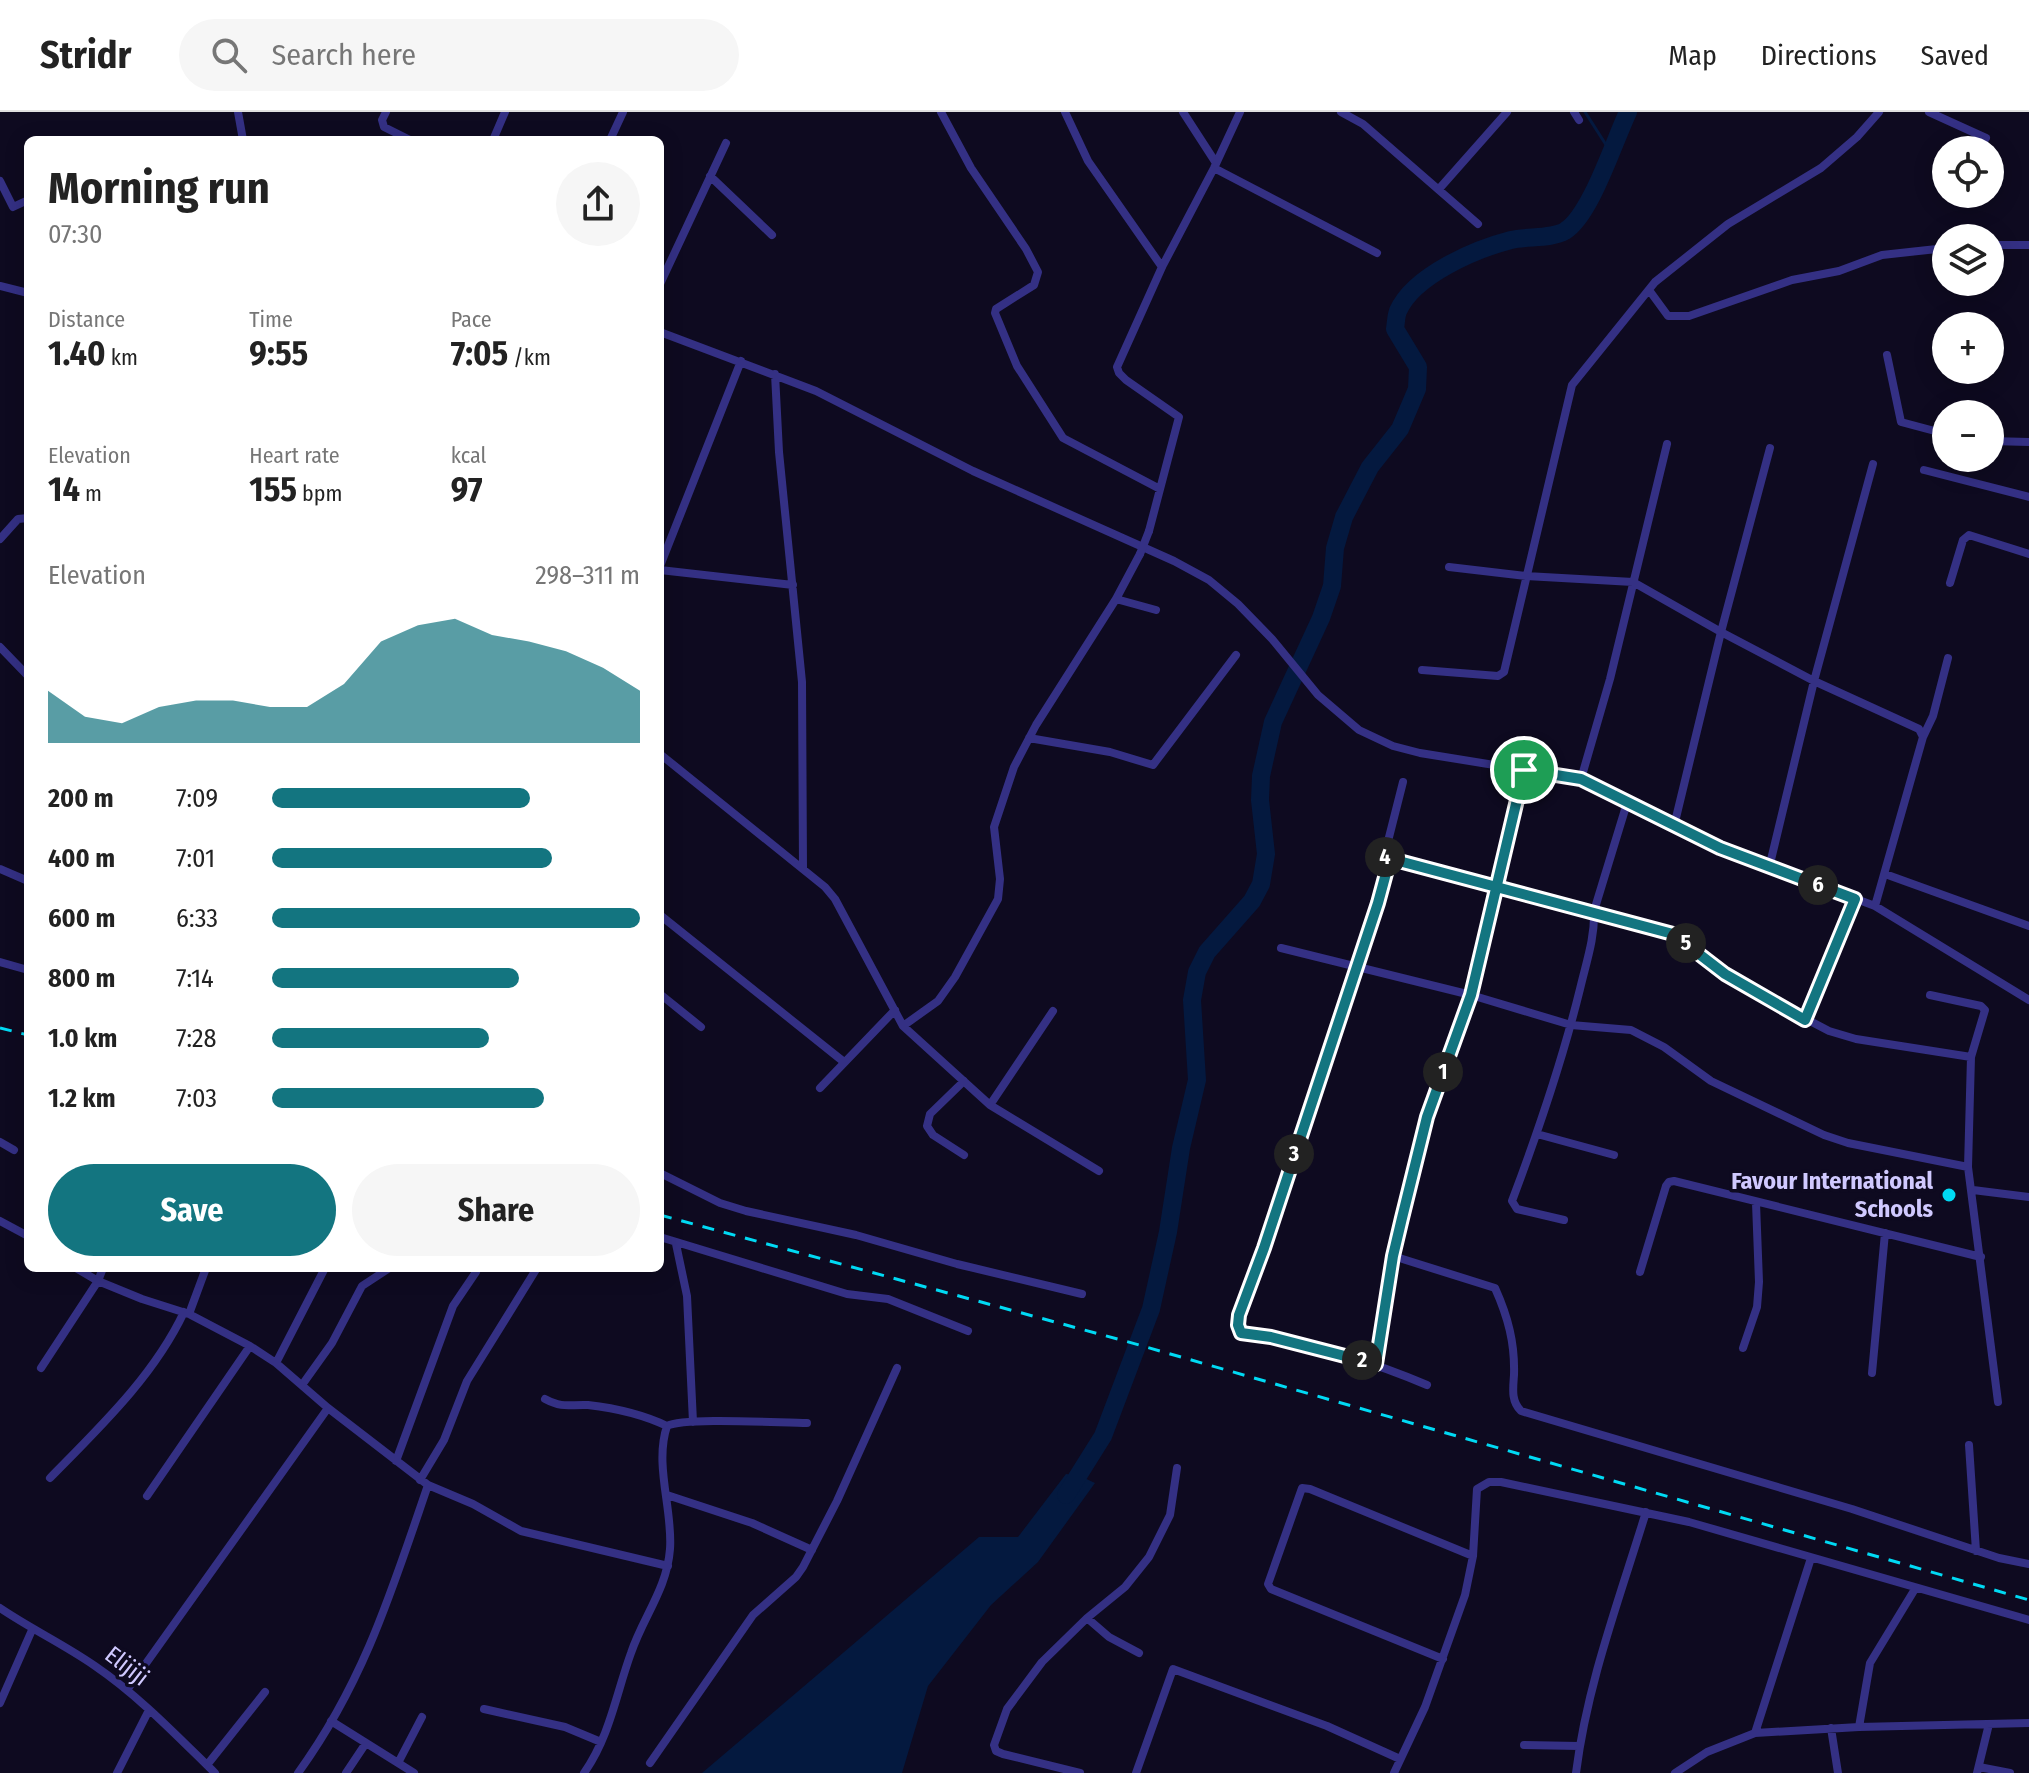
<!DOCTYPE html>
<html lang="en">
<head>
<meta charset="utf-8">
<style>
	body { margin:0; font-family:"Fira Sans Condensed",sans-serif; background:#f6f6f6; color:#222; height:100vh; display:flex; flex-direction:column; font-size:30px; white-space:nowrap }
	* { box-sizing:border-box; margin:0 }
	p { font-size:26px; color:#767676 }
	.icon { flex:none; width:44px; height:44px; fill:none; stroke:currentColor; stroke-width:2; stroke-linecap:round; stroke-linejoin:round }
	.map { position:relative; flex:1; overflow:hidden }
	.details { position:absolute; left:24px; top:24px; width:640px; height:1136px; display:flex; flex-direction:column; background:#fff; border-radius:12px; box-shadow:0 4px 20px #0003 }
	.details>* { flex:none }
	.fabs { position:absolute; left:1932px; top:24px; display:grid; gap:16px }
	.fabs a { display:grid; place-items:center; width:72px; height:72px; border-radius:50%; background:#fff; box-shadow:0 4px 20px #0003; font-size:40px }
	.pin { position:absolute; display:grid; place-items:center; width:68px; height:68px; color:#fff; margin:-34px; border:4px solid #fff; border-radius:50%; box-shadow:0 2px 8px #0007 }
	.km { position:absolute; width:40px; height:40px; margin:-20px; border-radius:50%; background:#222; color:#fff; font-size:22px; line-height:40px; text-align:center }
	.round { display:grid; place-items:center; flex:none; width:84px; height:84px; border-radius:42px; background:#f6f6f6 }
	.summary { display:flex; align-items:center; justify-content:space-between; height:136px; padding:0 24px }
	h1 { font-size:44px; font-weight:700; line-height:60px }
	.metrics { display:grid; grid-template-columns:repeat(3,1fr); gap:12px; height:136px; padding:8px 24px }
	.metrics div { display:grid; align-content:center }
	.metrics b { font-size:34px; font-weight:700 }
	.metrics small { font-size:22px; font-weight:400 }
	.metrics p { font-size:22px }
	.chart { height:224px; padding:16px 24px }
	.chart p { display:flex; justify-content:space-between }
	.chart svg { width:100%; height:144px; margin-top:8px; fill:#137580; opacity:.7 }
	.action { display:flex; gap:16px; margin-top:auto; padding:16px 24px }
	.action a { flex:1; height:92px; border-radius:48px; background:#137580; color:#fff; font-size:32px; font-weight:700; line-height:92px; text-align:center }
	.action a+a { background:#f6f6f6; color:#222 }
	ul { padding:0 24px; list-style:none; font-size:26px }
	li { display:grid; grid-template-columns:128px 96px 1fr; align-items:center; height:60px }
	li i { height:20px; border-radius:10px; background:#137580 }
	header { display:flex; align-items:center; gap:48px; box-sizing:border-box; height:112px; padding:0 40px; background:#fff; border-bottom:2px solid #e0e0e0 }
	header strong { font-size:38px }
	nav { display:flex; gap:44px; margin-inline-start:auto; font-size:28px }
	.search { width:560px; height:72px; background:#f6f6f6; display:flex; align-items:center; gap:20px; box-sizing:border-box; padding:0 28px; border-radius:44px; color:#767676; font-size:30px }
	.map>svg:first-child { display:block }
	.water { fill:#04193f }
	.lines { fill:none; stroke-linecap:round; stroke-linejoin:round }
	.stream { stroke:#04193f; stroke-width:3 }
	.river { stroke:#04193f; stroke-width:18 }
	.street { stroke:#343084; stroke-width:8 }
	.rail { stroke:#00daf4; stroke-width:3; stroke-dasharray:12 10; stroke-linecap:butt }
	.street-bridge { stroke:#343084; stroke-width:8 }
	.route-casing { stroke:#fff; stroke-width:16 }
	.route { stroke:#137580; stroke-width:10 }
	.poi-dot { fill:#00daf4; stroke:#0e0a20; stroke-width:3 }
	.labels { text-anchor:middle; stroke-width:7; stroke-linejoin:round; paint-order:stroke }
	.poi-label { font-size:24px; font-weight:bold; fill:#d0c9ff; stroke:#0e0a20; text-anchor:end }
	.street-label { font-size:24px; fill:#d0c9ff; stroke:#0e0a20 }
</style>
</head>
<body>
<header>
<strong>Stridr</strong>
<div class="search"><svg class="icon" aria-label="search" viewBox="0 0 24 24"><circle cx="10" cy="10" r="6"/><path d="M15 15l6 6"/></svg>Search here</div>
<nav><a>Map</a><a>Directions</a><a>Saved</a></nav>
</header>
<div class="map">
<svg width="2029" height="1661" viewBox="0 0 2029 1661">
	<rect width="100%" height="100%" fill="#0e0a20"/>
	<path class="water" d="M1066 1362 1080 1364 1095 1371 1038 1450 991 1493 928 1574 902 1661H702L979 1425H1018Z"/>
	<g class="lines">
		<path class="stream" d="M1585 0 1610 39"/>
		<path class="river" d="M1066 1383 1103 1324 1151 1197 1168 1120 1181 1036 1197 968 1192 888 1197 860 1207 840 1252 789 1261 772 1266 742 1260 688 1261 664 1273 610 1321 506 1332 474 1335 436 1344 405 1370 355 1400 317 1417 277 1418 255 1395 217C1396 211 1396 204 1398 199 1414 163 1476 137 1511 128 1527 124 1551 127 1565 119 1591 103 1614 29 1628 0"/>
		<path class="street" d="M238 0 243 28
			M386 0 382 8 384 15 410 28
			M941 0 971 56 1026 137 1038 160 1034 173 996 197 995 201 1017 254 1063 326 1160 377
			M1065 0 1088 49 1162 155
			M1183 0 1216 51
			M1341 0 1363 12 1478 112
			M1574 0 1579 8
			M1929 0 1986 26
			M493 28 505 0
			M610 28 623 0
			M1214 56 1377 141
			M710 64 772 123
			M0 69 13 95 28 88
			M1439 77 1507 0
			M1990 133H2029
			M660 172 726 31
			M0 174 28 181
			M1649 178 1668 204H1689L1792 168 1839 159 1882 143 1946 136
			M660 220 816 279 973 359 1174 449 1209 468 1238 492 1272 527 1318 583 1359 618 1393 634 1420 641 1581 667 1720 736 1875 794 2029 888
			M1887 243 1901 310 1946 322
			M775 262 779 340 802 570 803 756
			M1990 329 2029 330
			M1924 358 2029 385
			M1149 419 1179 305 1126 268 1119 261 1117 255 1162 155 1214 56 1240 0
			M0 427 18 407 28 406
			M660 454 741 249
			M1449 455 1526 464 1633 470 1721 520 1814 569 1919 617 1923 625 1875 794
			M660 458 793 473
			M1950 471 1963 428 1969 423 2029 442
			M1116 487 1156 498
			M0 535 28 564
			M1422 558 1498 564 1504 560 1572 273 1655 170 1728 112 1821 56 1857 25 1879 0
			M1923 625 1933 604 1948 546
			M1029 626 1110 640 1153 653 1236 543
			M660 642 825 775 835 787 903 914 990 993 1099 1059
			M1581 667 1610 567 1667 332
			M1403 670 1384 745 1388 754 1358 854 1238 1213 1241 1221C1305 1229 1368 1248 1427 1273
			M1674 714 1721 520 1770 336
			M1384 745 1594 799 1673 822 1749 877 1829 919 1856 927 1971 945
			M1769 756 1814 569 1873 352
			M0 757 28 769
			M1885 762 2029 814
			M660 803 844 950
			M1281 836 1471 883 1571 913 1631 918 1664 935 1711 969 1824 1023 1848 1031 1968 1055
			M0 850 28 858
			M660 882 701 915
			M1930 883 1981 894 1985 898 1971 945 1968 1055 1998 1290
			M1805 908 1855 787
			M903 914 938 889 955 865 998 787 1000 767 994 715 1014 655 1036 613 1116 487 1140 442
			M964 969 930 1002 927 1014 933 1023 964 1043
			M820 976 895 898
			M990 993 1053 899
			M1537 1022 1614 1043
			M0 1030 14 1038
			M660 1061 720 1091 746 1099 856 1123 957 1152 1082 1182
			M1973 1078 2029 1085
			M1564 1108 1517 1097 1512 1089C1538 1020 1562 950 1580 877 1586 851 1595 826 1594 799L1627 691
			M0 1109 28 1124
			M660 1125 847 1182 888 1187 968 1219
			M676 1132 687 1184 693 1310
			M1393 1144 1495 1176C1508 1205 1515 1231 1514 1263 1513 1277 1511 1289 1521 1299L1852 1397 1999 1446 2029 1452
			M76 1156 98 1169 142 1187 189 1202 250 1234 276 1251 328 1296 428 1373 473 1392 521 1419 668 1454
			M1640 1160 1666 1074 1669 1070 1674 1069 1981 1145
			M189 1202 206 1156
			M1743 1236 1757 1195 1759 1170 1756 1091
			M276 1251 325 1156
			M1376 1252 1393 1144 1402 1106 1427 1005 1471 883 1524 658
			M41 1256 98 1169 103 1156
			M1872 1261 1885 1121
			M302 1273 332 1231 362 1174 388 1157
			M545 1287C564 1297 570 1292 588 1293 614 1296 644 1303 667 1314
			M1969 1333 1976 1439
			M396 1349 453 1194 476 1160
			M50 1366C99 1316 154 1264 184 1200
			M420 1368 444 1328 467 1269 537 1156
			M667 1383 752 1411 812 1438
			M147 1384 250 1234
			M0 1496C31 1517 65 1533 95 1554 139 1584 177 1624 215 1661
			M1087 1506 1109 1525 1139 1541
			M1443 1547 1271 1477 1268 1472 1302 1376 1310 1377 1473 1444
			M127 1578 328 1296
			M0 1591 32 1518
			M484 1597 565 1615 601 1630
			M331 1609 414 1661
			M1859 1615 1870 1551 1915 1477
			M1831 1616 1838 1661
			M1755 1621 1811 1446
			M1524 1633 1579 1634
			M398 1651 422 1605
			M650 1651 753 1503 796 1465 803 1455 837 1389 897 1256
			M207 1653 265 1580
			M1979 1655 2010 1661
			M117 1661 149 1598
			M298 1661C364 1570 392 1478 428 1373
			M346 1661 366 1631
			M584 1661C610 1624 616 1582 631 1541 643 1505 667 1477 670 1437 673 1398 654 1353 667 1314 684 1305 781 1311 807 1311
			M1080 1661 1003 1642 996 1639 994 1633 1007 1597 1042 1550 1087 1506 1125 1475 1149 1445 1170 1403 1177 1356
			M1136 1661 1173 1557 1327 1614 1400 1647
			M1394 1661 1425 1595 1465 1483 1473 1444 1477 1377 1489 1370H1501L1689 1410 2029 1508
			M1576 1661C1587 1572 1620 1485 1646 1400
			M1675 1661 1707 1640 1755 1621 1859 1615 2029 1611
			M1977 1661 1989 1612"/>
		<path class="rail" d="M0 916 28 923
			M660 1103 1125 1229 2029 1488"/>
		<path class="street-bridge" d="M1140 442 1149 419"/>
	</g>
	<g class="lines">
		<g class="route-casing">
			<path id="route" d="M1524 658 1471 883 1427 1005 1402 1106 1393 1144 1376 1252 1271 1225 1241 1221 1238 1213 1239 1203 1264 1136 1378 791 1388 754 1384 745 1673 822 1725 862 1805 908 1855 787 1720 736 1581 667 1524 658"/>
		</g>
		<use href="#route" class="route"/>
	</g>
	<circle class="poi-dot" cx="1949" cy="1083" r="8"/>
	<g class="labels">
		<g class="poi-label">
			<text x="1933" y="1077">Favour International<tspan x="1933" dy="28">Schools</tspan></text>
		</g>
		<g class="street-label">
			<text transform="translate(127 1554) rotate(38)" y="8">Elijiji</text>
		</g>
	</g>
</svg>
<div class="fabs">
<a><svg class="icon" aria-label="locate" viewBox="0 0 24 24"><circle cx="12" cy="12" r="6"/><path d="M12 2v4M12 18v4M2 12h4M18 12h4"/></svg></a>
<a><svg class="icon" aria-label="layers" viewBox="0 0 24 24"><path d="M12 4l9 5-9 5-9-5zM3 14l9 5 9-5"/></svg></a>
<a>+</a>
<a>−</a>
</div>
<div class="pin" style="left:1524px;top:658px;background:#1e9e55"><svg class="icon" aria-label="arrive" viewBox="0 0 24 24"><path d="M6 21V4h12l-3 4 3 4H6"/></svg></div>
<b class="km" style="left:1443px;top:960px">1</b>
<b class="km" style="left:1362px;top:1248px">2</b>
<b class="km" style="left:1294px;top:1042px">3</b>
<b class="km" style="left:1385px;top:745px">4</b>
<b class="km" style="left:1686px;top:831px">5</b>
<b class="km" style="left:1818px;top:773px">6</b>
<section class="details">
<div class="summary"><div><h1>Morning run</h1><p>07:30</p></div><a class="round"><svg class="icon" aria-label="share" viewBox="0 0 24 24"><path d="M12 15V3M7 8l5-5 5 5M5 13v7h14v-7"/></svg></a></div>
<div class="metrics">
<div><p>Distance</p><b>1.40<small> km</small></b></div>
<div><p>Time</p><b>9:55</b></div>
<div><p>Pace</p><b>7:05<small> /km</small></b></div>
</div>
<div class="metrics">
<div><p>Elevation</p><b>14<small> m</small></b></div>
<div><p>Heart rate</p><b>155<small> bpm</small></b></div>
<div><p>kcal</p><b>97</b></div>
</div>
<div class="chart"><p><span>Elevation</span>298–311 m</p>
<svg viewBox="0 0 160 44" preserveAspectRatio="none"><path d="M0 44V28L10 36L20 38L30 33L40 31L50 31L60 33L70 33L80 26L90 13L100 8L110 6L120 11L130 13L140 16L150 21L160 28V44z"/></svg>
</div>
<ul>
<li><b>200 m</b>7:09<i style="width:70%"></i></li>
<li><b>400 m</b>7:01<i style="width:76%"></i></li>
<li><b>600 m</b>6:33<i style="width:100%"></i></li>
<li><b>800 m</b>7:14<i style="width:67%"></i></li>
<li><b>1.0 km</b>7:28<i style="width:59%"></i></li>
<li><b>1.2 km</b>7:03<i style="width:74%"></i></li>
</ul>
<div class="action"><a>Save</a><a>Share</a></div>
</section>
</div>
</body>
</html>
